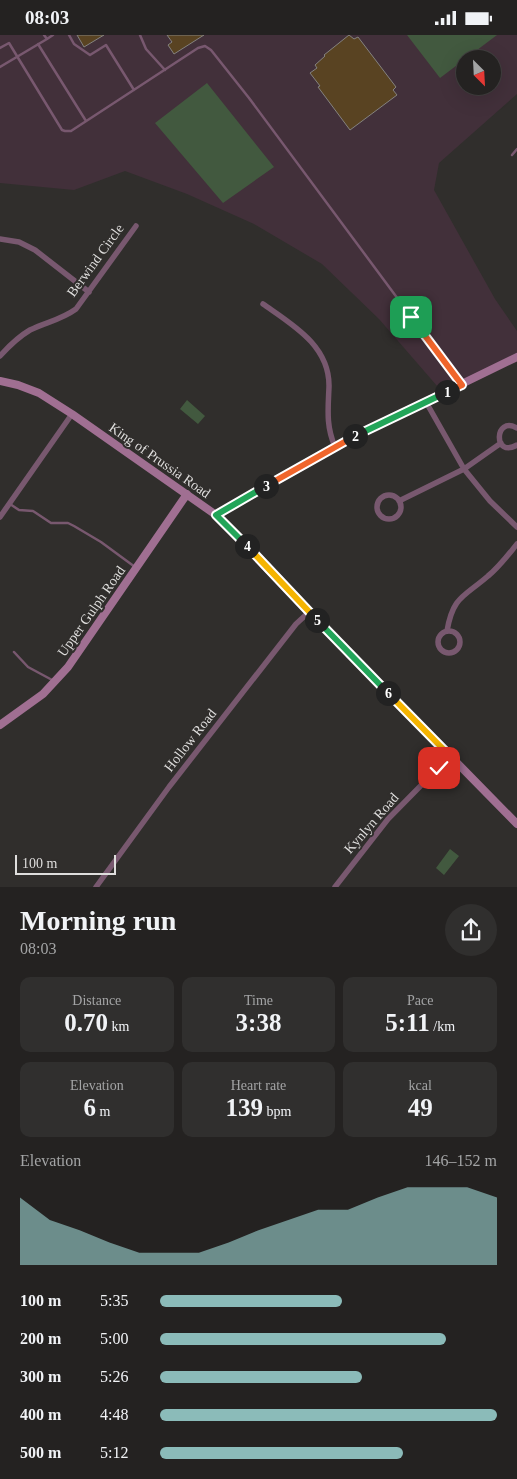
<!DOCTYPE html>
<html lang="en">
<head>
<meta charset="utf-8">
<style>
	body { margin:0; font-family:Georgia,serif; background:#302f2e; color:#f1f3f6; height:100vh; display:flex; flex-direction:column; font-size:19px; white-space:nowrap }
	* { box-sizing:border-box; margin:0 }
	p { font-size:16px; color:#a3a4a5 }
	.icon { flex:none; width:28px; height:28px; fill:none; stroke:currentColor; stroke-width:2; stroke-linecap:round; stroke-linejoin:round }
	.map { position:relative; height:852px; overflow:hidden }
	.sheet { display:flex; flex-direction:column; background:#242221; flex:1 }
	.sheet>* { flex:none }
	.needle { width:32px; rotate:156deg }
	.tools { position:absolute; left:456px; top:15px; display:grid; gap:10px }
	.tools a { display:grid; place-items:center; width:45px; height:45px; border-radius:50%; background:#242221; box-shadow:0 5px 20px #0002,0 0 0 1px #413f3f; font-size:25px }
	.scale { position:absolute; left:15px; bottom:12px; width:101px; box-sizing:border-box; padding-left:5px; border:2px solid #dfdedd; border-top:0; font-size:14px; line-height:18px; white-space:nowrap; color:#dfdedd; -webkit-text-stroke:4px #302e2c; paint-order:stroke }
	.pin { position:absolute; display:grid; place-items:center; width:42px; height:42px; color:#fff; margin:-21px; border-radius:10px; box-shadow:0 2px 8px #0006 }
	.km { position:absolute; width:25px; height:25px; margin:-12px; border-radius:50%; background:#222; color:#fff; font-size:14px; line-height:25px; text-align:center }
	.round { display:grid; place-items:center; flex:none; width:52px; height:52px; border-radius:26px; background:#302f2e }
	.headline { display:flex; align-items:center; justify-content:space-between; height:85px; padding:0 20px }
	h1 { font-size:28px; font-weight:800; line-height:38px }
	.stats { display:grid; grid-template-columns:repeat(3,1fr); gap:8px; height:85px; padding:5px 20px }
	.stats div { display:grid; align-content:center; border-radius:10px; background:#302f2e; text-align:center }
	.stats b { font-size:25px; font-weight:800 }
	.stats small { font-size:14px; font-weight:400 }
	.stats p { font-size:14px }
	.chart { height:140px; padding:10px 20px }
	.chart p { display:flex; justify-content:space-between }
	.chart svg { width:100%; height:90px; margin-top:5px; fill:#8bbbb9; opacity:.7 }
	ul { padding:0 20px; list-style:none; font-size:16px }
	li { display:grid; grid-template-columns:80px 60px 1fr; align-items:center; height:38px }
	li i { height:12px; border-radius:6px; background:#8bbbb9 }
	.status { display:flex; justify-content:space-between; align-items:center; height:35px; padding:0 25px; background:#242221; direction:ltr }
	.status svg { height:14px; fill:currentColor }
	.map>svg:first-child { display:block }
	.education { fill:#42303a; fill-rule:evenodd }
	.green { fill:#42593f }
	.building { fill:#594322; stroke:#84827f }
	.lines { fill:none; stroke-linecap:round; stroke-linejoin:round }
	.lane { stroke:#78586f; stroke-width:2.5 }
	.street { stroke:#78586f; stroke-width:5.5 }
	.secondary { stroke:#a06f92; stroke-width:8 }
	.split-1-casing { stroke:#fff; stroke-width:10 }
	.split-2-casing { stroke:#fff; stroke-width:10 }
	.split-3-casing { stroke:#fff; stroke-width:10 }
	.split-4-casing { stroke:#fff; stroke-width:10 }
	.split-5-casing { stroke:#fff; stroke-width:10 }
	.split-6-casing { stroke:#fff; stroke-width:10 }
	.split-7-casing { stroke:#fff; stroke-width:10 }
	.split-1 { stroke:#f0652b; stroke-width:6 }
	.split-2 { stroke:#22a559; stroke-width:6 }
	.split-3 { stroke:#f0652b; stroke-width:6 }
	.split-4 { stroke:#22a559; stroke-width:6 }
	.split-5 { stroke:#f5b400; stroke-width:6 }
	.split-6 { stroke:#22a559; stroke-width:6 }
	.split-7 { stroke:#f5b400; stroke-width:6 }
	.labels { text-anchor:middle; stroke-width:4; stroke-linejoin:round; paint-order:stroke }
	.street-label { font-size:14px; fill:#dfdedd; stroke:#302e2c }
</style>
</head>
<body>
<div class="status"><b>08:03</b><svg viewBox="0 0 49 12"><path d="M0 12V9h3v3zM5 12V6h3v6zM10 12V3h3v9zM15 12V0h3v12zM26 1h20v11H26zM47 4h2v5h-2z"/></svg></div>
<div class="map">
<svg width="517" height="852" viewBox="0 0 517 852">
	<rect width="100%" height="100%" fill="#302e2c"/>
	<path class="education" d="M0 0H517V59L439 128 434 155 495 264 517 296V322L444 359 379 284 322 229 254 189 187 159 125 136 74 155 0 148ZM465 24H492V51H465Z"/>
	<path class="green" d="M407 0H497L440 43Z
		M207 48 274 132 223 168 155 88Z
		M187 365 205 381 198 389 180 374Z
		M450 814 459 821 444 840 436 833Z"/>
	<path class="building" d="M77 0H104L84 12Z
		M167 0H204L174 19 168 10 172 7Z
		M349 0 354 4 358 2 396 52 393 55 397 60 350 95 318 52 320 51 310 38 317 33 315 30 325 21 324 20Z"/>
	<g class="lines">
		<path class="lane" d="M69 0 74 9 90 20 106 10 134 55
			M140 0 146 14 165 35
			M47 4 53 0
			M38 9 86 86
			M0 13 9 8 62 95 65 96H71L198 13 205 11 211 15 249 63 461 349
			M0 32 47 4 44 0
			M512 120 517 114
			M10 469 19 475 33 476 51 488H68L74 491 101 507 135 532
			M14 617 28 632 54 646"/>
		<path class="street" d="M0 204 19 207 35 215 89 257
			M263 269C293 290 330 311 329 352 328 375 326 391 335 412
			M0 321C9 311 18 302 30 295 46 287 61 285 76 274L136 191
			M426 367 464 434 490 466 517 492
			M517 393C494 380 493 424 517 410
			M377 472a12 12 0 1 1 24 0a12 12 0 1 1-24 0Z
			M399 466 464 434 501 408
			M0 482 72 379
			M447 596C453 561 464 562 488 541 499 532 508 520 517 509
			M438 607a11 11 0 1 1 22 0a11 11 0 1 1-22 0Z
			M96 852 169 752 296 589 309 577
			M335 852 388 784 450 721"/>
		<path class="secondary" d="M0 346 18 350 39 358 72 379 216 480 309 577 517 789
			M216 480 355 401 517 322
			M0 690 43 659 68 632 187 459"/>
	</g>
	<g class="lines">
		<g class="split-1-casing">
			<path id="split-1" d="M411 282 462 350 447 357"/>
		</g>
		<g class="split-2-casing">
			<path id="split-2" d="M355 401 447 357"/>
		</g>
		<g class="split-3-casing">
			<path id="split-3" d="M266 451 355 401"/>
		</g>
		<g class="split-4-casing">
			<path id="split-4" d="M247 511 216 480 266 451"/>
		</g>
		<g class="split-5-casing">
			<path id="split-5" d="M247 511 317 585"/>
		</g>
		<g class="split-6-casing">
			<path id="split-6" d="M317 585 388 658"/>
		</g>
		<g class="split-7-casing">
			<path id="split-7" d="M388 658 450 721 439 733"/>
		</g>
		<use href="#split-1" class="split-1"/>
		<use href="#split-2" class="split-2"/>
		<use href="#split-3" class="split-3"/>
		<use href="#split-4" class="split-4"/>
		<use href="#split-5" class="split-5"/>
		<use href="#split-6" class="split-6"/>
		<use href="#split-7" class="split-7"/>
	</g>
	<g class="labels">
		<g class="street-label">
			<text transform="translate(95 225) rotate(-54)" y="5">Berwind Circle</text>
			<text transform="translate(160 425) rotate(35)" y="5">King of Prussia Road</text>
			<text transform="translate(91 576) rotate(-55)" y="5">Upper Gulph Road</text>
			<text transform="translate(190 705) rotate(-52)" y="5">Hollow Road</text>
			<text transform="translate(371 788) rotate(-49)" y="5">Kynlyn Road</text>
		</g>
	</g>
</svg>
<div class="tools">
<a><svg class="needle" viewBox="-14 -14 28 28"><path d="M0-13l5 13h-10z" fill="#e53935"/><path d="M0 13l5-13h-10z" fill="#a3a4a5"/></svg></a>
</div>
<div class="scale">100 m</div>
<div class="pin" style="left:411px;top:282px;background:#1e9e55"><svg class="icon" aria-label="arrive" viewBox="0 0 24 24"><path d="M6 21V4h12l-3 4 3 4H6"/></svg></div>
<div class="pin" style="left:439px;top:733px;background:#d93025"><svg class="icon" aria-label="check" viewBox="0 0 24 24"><path d="M5 12l5 5 9-10"/></svg></div>
<b class="km" style="left:447px;top:357px">1</b>
<b class="km" style="left:355px;top:401px">2</b>
<b class="km" style="left:266px;top:451px">3</b>
<b class="km" style="left:247px;top:511px">4</b>
<b class="km" style="left:317px;top:585px">5</b>
<b class="km" style="left:388px;top:658px">6</b>
</div>
<section class="sheet">
<div class="headline"><div><h1>Morning run</h1><p>08:03</p></div><a class="round"><svg class="icon" aria-label="share" viewBox="0 0 24 24"><path d="M12 15V3M7 8l5-5 5 5M5 13v7h14v-7"/></svg></a></div>
<div class="stats">
<div><p>Distance</p><b>0.70<small> km</small></b></div>
<div><p>Time</p><b>3:38</b></div>
<div><p>Pace</p><b>5:11<small> /km</small></b></div>
</div>
<div class="stats">
<div><p>Elevation</p><b>6<small> m</small></b></div>
<div><p>Heart rate</p><b>139<small> bpm</small></b></div>
<div><p>kcal</p><b>49</b></div>
</div>
<div class="chart"><p><span>Elevation</span>146–152 m</p>
<svg viewBox="0 0 160 44" preserveAspectRatio="none"><path d="M0 44V11L10 22L20 27L30 33L40 38L50 38L60 38L70 33L80 27L90 22L100 17L110 17L120 11L130 6L140 6L150 6L160 11V44z"/></svg>
</div>
<ul>
<li><b>100 m</b>5:35<i style="width:54%"></i></li>
<li><b>200 m</b>5:00<i style="width:85%"></i></li>
<li><b>300 m</b>5:26<i style="width:60%"></i></li>
<li><b>400 m</b>4:48<i style="width:100%"></i></li>
<li><b>500 m</b>5:12<i style="width:72%"></i></li>
</ul>
</section>
</body>
</html>
